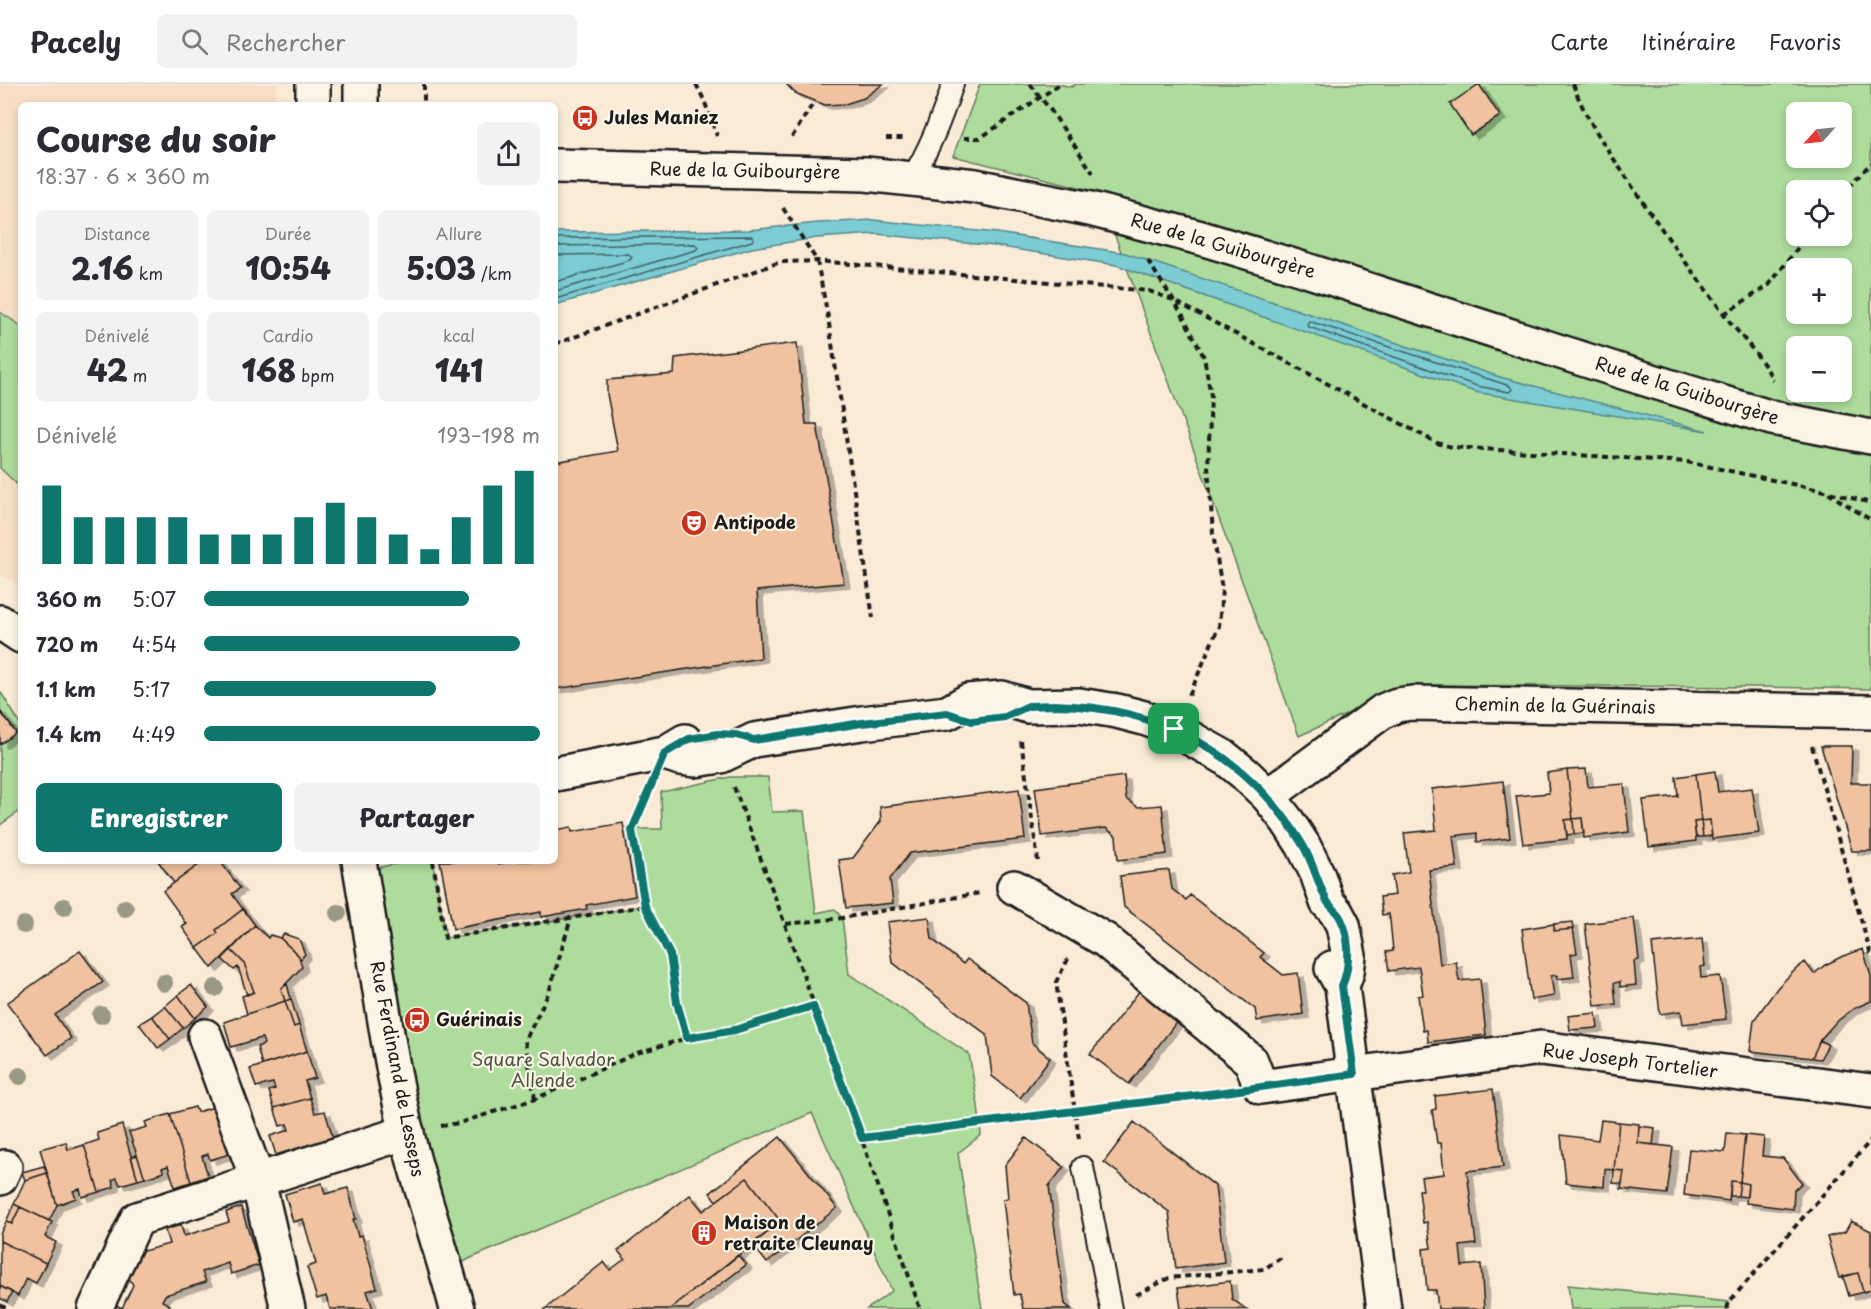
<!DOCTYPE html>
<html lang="fr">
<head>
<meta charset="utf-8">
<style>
	body { margin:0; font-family:"Playpen Sans",sans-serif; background:#f2f2f3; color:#2b2b33; height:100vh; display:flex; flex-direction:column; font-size:22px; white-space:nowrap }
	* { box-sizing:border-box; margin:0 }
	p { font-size:20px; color:#7c7c81 }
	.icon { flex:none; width:33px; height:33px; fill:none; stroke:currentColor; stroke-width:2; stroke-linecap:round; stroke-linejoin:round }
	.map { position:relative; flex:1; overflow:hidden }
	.panel { position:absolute; left:18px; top:18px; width:540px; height:762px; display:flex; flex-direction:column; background:#fff; border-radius:9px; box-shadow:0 3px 9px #0003 }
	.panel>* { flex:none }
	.needle { width:39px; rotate:243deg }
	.controls { position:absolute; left:1786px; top:18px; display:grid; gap:12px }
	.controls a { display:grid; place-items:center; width:66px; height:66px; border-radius:9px; background:#fff; box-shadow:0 3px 9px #0003; font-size:30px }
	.pin { position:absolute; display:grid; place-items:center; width:51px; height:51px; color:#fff; margin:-26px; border-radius:12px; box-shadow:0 3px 9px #0006 }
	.round { display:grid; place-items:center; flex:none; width:63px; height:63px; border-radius:9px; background:#f2f2f3 }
	.summary { display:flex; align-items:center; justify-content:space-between; height:102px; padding:0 18px }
	h1 { font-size:33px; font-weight:800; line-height:45px }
	.stats { display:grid; grid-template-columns:repeat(3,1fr); gap:9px; height:102px; padding:6px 18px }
	.stats div { display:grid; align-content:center; border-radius:9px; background:#f2f2f3; text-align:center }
	.stats b { font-size:30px; font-weight:800 }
	.stats small { font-size:16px; font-weight:400 }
	.stats p { font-size:16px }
	.chart { height:168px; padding:12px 18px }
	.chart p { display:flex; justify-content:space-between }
	.chart svg { width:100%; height:108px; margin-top:6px; stroke:#0f766e; stroke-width:6 }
	.primary-button { display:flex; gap:12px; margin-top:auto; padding:12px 18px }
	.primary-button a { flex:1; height:69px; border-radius:9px; background:#0f766e; color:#fff; font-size:24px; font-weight:800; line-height:69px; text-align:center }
	.primary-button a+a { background:#f2f2f3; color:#2b2b33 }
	ul { padding:0 18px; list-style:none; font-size:20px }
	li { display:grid; grid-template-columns:96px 72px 1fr; align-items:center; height:45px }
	li i { height:15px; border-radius:8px; background:#0f766e }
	header { display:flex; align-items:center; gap:36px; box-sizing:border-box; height:84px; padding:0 30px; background:#fff; border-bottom:2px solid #e1e1e2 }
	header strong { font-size:28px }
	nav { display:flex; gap:33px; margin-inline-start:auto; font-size:21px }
	.search { width:420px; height:54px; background:#f2f2f3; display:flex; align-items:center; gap:15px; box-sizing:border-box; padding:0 21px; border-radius:9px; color:#7c7c81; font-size:22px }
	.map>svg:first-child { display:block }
	.built { fill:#f7dfc6 }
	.green { fill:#addc9c; stroke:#647c5c; stroke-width:1.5; fill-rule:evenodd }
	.water { fill:#7bccd4; stroke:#55868a; stroke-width:1.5 }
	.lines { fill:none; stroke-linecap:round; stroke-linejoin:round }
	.shore { stroke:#426266; stroke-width:1.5 }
	.building { fill:#f0c2a0; stroke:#1c1c1c; stroke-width:1.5; filter:url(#shadow) }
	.lane-casing { stroke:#1c1c1c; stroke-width:24 }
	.street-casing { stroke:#1c1c1c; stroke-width:38 }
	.secondary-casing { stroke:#1c1c1c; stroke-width:38 }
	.path { stroke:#1c1c1c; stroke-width:4; stroke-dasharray:6 4.5; stroke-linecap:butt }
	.lane { stroke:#fcf5e5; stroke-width:20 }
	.street { stroke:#fcf5e5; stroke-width:33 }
	.secondary { stroke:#fcf5e5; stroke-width:33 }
	.tree { fill:#989985 }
	.route-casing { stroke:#fff; stroke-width:12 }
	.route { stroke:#0f766e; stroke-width:8 }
	.labels { text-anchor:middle; stroke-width:4.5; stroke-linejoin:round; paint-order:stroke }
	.poi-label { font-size:18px; font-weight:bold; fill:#1c1c1c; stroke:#fcf5e5; text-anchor:start }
	.street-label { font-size:18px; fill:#1c1c1c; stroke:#fcf5e5 }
	.park-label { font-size:18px; fill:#485642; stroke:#fcf5e5 }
</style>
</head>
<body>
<header>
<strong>Pacely</strong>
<div class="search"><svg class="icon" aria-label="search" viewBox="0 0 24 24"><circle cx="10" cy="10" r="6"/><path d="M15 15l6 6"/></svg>Rechercher</div>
<nav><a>Carte</a><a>Itinéraire</a><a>Favoris</a></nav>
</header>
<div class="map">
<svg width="1871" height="1225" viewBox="0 0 1871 1225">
	<defs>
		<filter id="shadow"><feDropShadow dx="6" dy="4" stdDeviation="0" flood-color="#0004"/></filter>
	</defs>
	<rect width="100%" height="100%" fill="#faebd7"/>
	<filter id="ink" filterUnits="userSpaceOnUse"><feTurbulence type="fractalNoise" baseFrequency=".0167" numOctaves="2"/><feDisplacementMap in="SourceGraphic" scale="12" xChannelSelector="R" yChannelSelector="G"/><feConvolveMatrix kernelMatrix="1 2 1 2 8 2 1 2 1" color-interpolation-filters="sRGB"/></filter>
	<g filter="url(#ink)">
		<path class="built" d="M0 0H277L275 21H21V504L0 490Z"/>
		<path class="green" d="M980 0H1059L1071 3 1076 0H1871V605L1759 603 1411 601 1299 652 1099 108 953 72ZM1797 28H1842V74H1797ZM1797 106H1842V152H1797ZM1797 184H1842V230H1797ZM1797 262H1842V308H1797Z
			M0 228 21 242V404L0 384Z
			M0 607 21 641V726L0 741V660L16 648 0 627Z
			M730 693H768L772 728 804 727 816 829 835 825 842 834 849 890 969 970 978 1021 981 1051 958 1069 982 1225H867L892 1207 812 1029 469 1175 447 1187 361 787 410 777H433L446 854 644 822 632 745H662L661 708Z
			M1568 1201 1729 1218 1727 1225H1571Z"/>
		<path class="water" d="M873 136 997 149 1125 169 1500 293 1707 347 1475 308 1116 181 995 162 876 150 817 154 752 164 555 221V148L748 146 818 139Z"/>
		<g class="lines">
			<path class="shore" d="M555 154 751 152 754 154 752 157 555 215
				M555 162 695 160 698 163 696 166 555 207
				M555 171 629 170 632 173 630 176 555 198
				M1309 237 1510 302 1512 306 1509 308 1477 302 1309 243 1307 240Z"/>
		</g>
		<path class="building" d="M786 0H883L864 14 845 20 825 21 795 9Z
			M1479 0 1500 32 1471 51 1450 20Z
			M797 259 806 340H817L844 499 757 507 761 574 555 605V378L618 367 607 310V296L674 290 675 274Z
			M0 627 16 649 0 660Z
			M1821 662H1852L1851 699H1871V767H1852Z
			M1586 685 1588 703 1624 700 1629 748 1584 754 1582 734 1573 735 1567 686Z
			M1567 686 1573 735 1565 736 1567 755 1523 760 1516 712 1549 709 1547 689Z
			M1715 687 1718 708 1752 704 1759 749 1712 755 1710 736 1701 737 1696 690Z
			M1696 690 1701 737 1694 738 1696 757 1649 763 1643 716 1678 712 1676 693Z
			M1124 692 1126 715 1138 723 1162 721 1167 770 1118 776 1116 752 1106 744 1042 752 1035 704Z
			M1503 697 1510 754 1477 758V749L1453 752 1457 783 1429 786 1440 880 1456 878 1459 897 1480 895 1486 951 1428 958 1427 946 1423 947 1418 912 1423 911 1419 883 1389 887 1386 868 1393 867 1390 836 1389 830 1382 831 1380 813 1395 811 1392 791 1409 788 1404 749 1436 746 1432 705Z
			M1019 705 1025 755 910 769 890 795 893 819 846 824 839 776 853 774 881 737 880 723Z
			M1582 734 1584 749 1574 750 1573 735Z
			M1573 735 1574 750 1567 751 1565 736Z
			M1710 736 1712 752 1703 753 1701 737Z
			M1701 737 1703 753H1696L1694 738Z
			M623 739 635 812 586 821 587 825 541 833V828L453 845 440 777H498V780L513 777H555V746L571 743 572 748Z
			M158 777H204L174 799Z
			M204 777H220L240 804 232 810 243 825 216 846 218 849 197 864 182 843 187 840 163 807Z
			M1169 786 1172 805 1186 816 1190 811 1264 869 1260 873 1283 891 1298 889 1303 930 1257 937 1255 925 1124 823 1120 792Z
			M243 825 255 841 212 884 197 864 218 849 216 846Z
			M929 833 932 855 963 880 967 875 1026 919 1032 959 1050 974 1020 1014 992 992 987 951 892 878 887 838Z
			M1634 834 1639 876 1634 877 1636 901 1620 903V898L1614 899 1616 920 1595 922 1585 840Z
			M1572 838 1573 845 1554 847V840Z
			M1554 840V847L1573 845 1577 869 1571 870 1574 893 1557 895V891L1551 892 1554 912 1531 916 1522 845Z
			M255 841 268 854 270 851 280 854 299 872 302 883 281 905 285 917 247 930 242 912 254 908 244 879 231 866Z
			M284 850 299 855 305 870 300 876 299 872 280 854Z
			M1702 855 1705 882 1700 883 1701 894 1720 892 1726 935 1683 940 1681 927 1660 930 1652 860Z
			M1863 865 1871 892V917L1853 925 1835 939 1820 956 1812 974 1750 967 1754 936 1778 903 1795 886 1805 878 1814 890 1825 881 1843 872Z
			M231 866 244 879 254 908 247 911 238 883 234 886 222 875Z
			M80 867 103 898 55 931 71 954 47 971 7 919Z
			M287 900 291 915 285 917 281 905Z
			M191 901 208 923 195 934 178 911Z
			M1141 905 1179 935 1129 1000 1090 970Z
			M178 911 195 934 183 944 165 922Z
			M291 915 299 941 294 943 285 917Z
			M285 917 294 943 299 941 307 967 262 981 257 963 264 960 262 954 231 963 224 938Z
			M165 922 183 944 170 955 152 932Z
			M1596 929 1598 944 1570 946 1568 932Z
			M152 932 170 955 158 964 139 940Z
			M1820 956 1828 961 1820 975 1812 974Z
			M307 967 315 994 305 997 310 1014 274 1024 269 1007 275 1005 273 999 256 1003 250 985Z
			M1493 1005 1503 1083 1467 1087 1476 1160 1460 1162 1462 1182 1481 1180 1484 1225H1438L1436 1206H1427L1423 1165 1431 1164 1427 1138 1423 1139 1419 1106H1423L1421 1093 1444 1090 1441 1059H1437L1432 1026 1436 1025 1435 1012Z
			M310 1014 315 1029 325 1027 333 1054 276 1071 270 1052 289 1046 287 1040 280 1042 274 1024Z
			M195 1023 197 1028 214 1023 229 1070 210 1076 208 1070 202 1072 208 1092 191 1098 170 1030Z
			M170 1030 191 1098 175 1103 168 1082 162 1084 164 1088 145 1094 129 1048 147 1043 145 1038Z
			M1601 1036 1619 1038 1614 1086 1605 1085 1604 1103 1566 1099 1561 1051 1598 1056Z
			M1134 1038 1215 1102 1224 1178 1176 1185 1169 1128 1104 1078Z
			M1619 1038 1639 1040 1638 1059 1673 1063 1667 1110 1621 1105 1624 1087 1614 1086Z
			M122 1041 138 1096 120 1101 117 1094 112 1096 114 1103 99 1108 84 1061 99 1056 97 1049Z
			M1639 1042 1655 1044 1653 1061 1638 1059Z
			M1727 1049 1745 1051 1740 1098 1731 1097 1729 1117 1684 1111 1689 1065 1725 1068Z
			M1745 1051 1764 1053 1762 1072 1783 1074 1802 1099 1794 1106 1793 1125 1746 1119 1748 1100 1740 1098Z
			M780 1053 837 1124 767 1179 752 1160 781 1138 747 1094 716 1117 710 1109Z
			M1026 1054 1064 1083 1049 1102 1065 1220 1071 1225H1023L1020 1210 1014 1211 1003 1115 1008 1114 1005 1081Z
			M66 1058 68 1066 84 1061 99 1108 82 1113 80 1105 73 1107 76 1114 57 1121 40 1065Z
			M137 1071 145 1094 138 1096 131 1073Z
			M44 1082 47 1089 25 1096 22 1088Z
			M1614 1086 1624 1087 1622 1100 1613 1099Z
			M47 1089 57 1121 49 1137 14 1120 25 1096Z
			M747 1094 781 1138 670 1225H545L604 1178 610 1186 625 1175 618 1167 690 1111 703 1127Z
			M1731 1097 1740 1098 1738 1112H1730Z
			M1740 1098 1748 1100 1747 1113 1738 1112Z
			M322 1099 325 1110 348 1104 356 1135H353L358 1152 362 1151 377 1204 367 1207 373 1225H330L326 1212 317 1215 307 1183 316 1180 303 1135 293 1138 285 1110Z
			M14 1120 20 1123 12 1140 6 1138Z
			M20 1123 52 1138 45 1153 56 1158 46 1179 0 1157V1150L6 1138 12 1140Z
			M241 1123 259 1181 231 1190 228 1179 202 1188 206 1198 165 1211 162 1217 170 1221 168 1225H112L114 1220 122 1224 133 1201 128 1192 132 1170 169 1160 165 1146 181 1141 184 1152 229 1138 226 1128Z
			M1851 1137 1871 1147V1206L1863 1208 1858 1189 1839 1194 1827 1153 1845 1148Z
			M0 1157 46 1179 36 1199 26 1194 18 1212 0 1202Z
			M738 1171 746 1181 688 1225H670Z
			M1858 1189 1863 1208 1849 1212 1843 1192Z
			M1230 1197 1232 1215 1246 1225H1181L1178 1204Z
			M0 1202 12 1208 7 1218 0 1214Z"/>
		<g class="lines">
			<g class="lane-casing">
				<path id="lane" d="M911 95C930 65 942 33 953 0
					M1083 1083 1111 1225"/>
			</g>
			<g class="street-casing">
				<path id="street" d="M555 82 866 90 975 102 1090 125 1201 154 1303 185 1623 288 1772 334 1871 353
					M1268 712 1383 627 1397 621 1412 619 1871 628
					M1014 803 1105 856 1251 977 1261 1003 1541 964 1871 1007
					M205 952 258 1097 288 1225
					M0 1094 5 1083
					M95 1225 137 1135 407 1048"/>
			</g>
			<g class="secondary-casing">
				<path id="secondary" d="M361 0V21
					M313 21V0
					M0 538 21 552
					M665 669 680 674 695 676 721 672 754 656 862 639 947 629 968 617 1002 614 1028 622 1079 621 1117 627 1144 634 1174 645 1224 673 1245 690 1268 712 1288 738 1303 761 1317 789 1327 818 1336 828 1343 841 1349 872 1347 888 1342 902
					M555 690 665 669 685 657
					M359 777C375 868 386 960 407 1050 421 1109 442 1166 457 1225
					M1332 884 1342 902 1384 1225"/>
			</g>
			<path class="path" d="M424 0V21
				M696 0 704 16 717 52
				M1030 0 1052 28 1093 89
				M1573 0C1586 37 1609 67 1630 99 1660 144 1692 187 1724 230 1740 252 1761 272 1773 296
				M792 53 814 18
				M886 54H903
				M964 54H980L1060 0
				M1842 110 1871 79
				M783 124 817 177 828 233 873 534
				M1148 177 1182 230 1204 273 1211 312 1208 382 1213 449 1222 506 1219 542 1188 614
				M1724 230 1769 201 1807 152
				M555 260 780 178 817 177 1149 207 1173 216 1437 359 1452 363 1687 378 1825 407 1871 419
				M1828 409 1871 436
				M1021 657 1038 777
				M1812 662 1871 871
				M734 703C799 876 861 1050 920 1225
				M433 777 445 854 645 822 670 871 677 919 687 954
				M645 822 632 745 648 708
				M786 840 842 834 980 809
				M1068 875 1056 898 1079 1055
				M535 1015 525 957 549 908 571 834
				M441 1042 459 1039 535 1015 637 969 687 954 735 946 813 922
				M862 1054 1225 1008
				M1136 1211 1169 1194 1264 1185 1282 1173
				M0 1221 8 1225
				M1727 1225 1729 1218 1871 1056"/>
			<use href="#lane" class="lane"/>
			<use href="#street" class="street"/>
			<use href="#secondary" class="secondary"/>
		</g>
		<g class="tree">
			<circle cx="64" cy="823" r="9"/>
			<circle cx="125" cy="824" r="9"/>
			<circle cx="338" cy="829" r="9"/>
			<circle cx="24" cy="841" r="9"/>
			<circle cx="164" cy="899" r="9"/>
			<circle cx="215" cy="904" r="9"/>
			<circle cx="101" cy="931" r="9"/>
			<circle cx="20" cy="992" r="9"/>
		</g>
	</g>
	<g class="lines" filter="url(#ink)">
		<g class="route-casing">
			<path id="route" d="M1054 621C1160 623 1245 668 1301 758 1313 777 1317 798 1327 817 1329 821 1333 824 1336 827 1351 847 1351 880 1342 902L1354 990 1232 1007 862 1054 813 922 735 946 687 954 677 919 670 871 645 822 632 746 665 669 689 655 718 650 736 651 754 656 862 639 947 629 972 637 1005 633 1028 622Z"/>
		</g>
		<use href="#route" class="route"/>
	</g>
	<defs>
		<g id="bus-disc" transform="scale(1.35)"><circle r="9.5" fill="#c8321e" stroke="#fcf5e5"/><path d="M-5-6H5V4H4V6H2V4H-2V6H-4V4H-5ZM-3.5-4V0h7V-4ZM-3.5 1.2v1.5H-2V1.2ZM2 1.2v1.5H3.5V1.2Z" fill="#fff"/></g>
		<g id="theatre-disc" transform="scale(1.35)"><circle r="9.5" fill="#c8321e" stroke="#fcf5e5"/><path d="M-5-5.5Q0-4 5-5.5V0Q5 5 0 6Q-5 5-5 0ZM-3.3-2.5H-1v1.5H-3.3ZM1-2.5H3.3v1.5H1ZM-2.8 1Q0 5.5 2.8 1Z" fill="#fff"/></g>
		<g id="building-disc" transform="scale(1.35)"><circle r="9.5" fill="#c8321e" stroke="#fcf5e5"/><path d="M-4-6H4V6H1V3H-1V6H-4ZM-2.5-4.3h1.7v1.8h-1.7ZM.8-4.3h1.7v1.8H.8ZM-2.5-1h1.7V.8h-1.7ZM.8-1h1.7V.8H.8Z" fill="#fff"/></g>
	</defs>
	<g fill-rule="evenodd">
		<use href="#bus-disc" x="585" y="34"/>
		<use href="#theatre-disc" x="694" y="439"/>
		<use href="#bus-disc" x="417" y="936"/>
		<use href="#building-disc" x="704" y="1149"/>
	</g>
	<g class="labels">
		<g class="poi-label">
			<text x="604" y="40">Jules Maniez</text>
			<text x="714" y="445">Antipode</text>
			<text x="436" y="942">Guérinais</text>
			<text x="724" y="1145">Maison de<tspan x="724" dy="21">retraite Cleunay</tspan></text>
		</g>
		<g class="street-label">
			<text transform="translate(745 87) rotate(1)" y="6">Rue de la Guibourgère</text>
			<text transform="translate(1223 162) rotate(16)" y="6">Rue de la Guibourgère</text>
			<text transform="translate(1687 307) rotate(17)" y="6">Rue de la Guibourgère</text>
			<text transform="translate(1555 622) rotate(1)" y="6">Chemin de la Guérinais</text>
			<text transform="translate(1630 977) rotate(7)" y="6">Rue Joseph Tortelier</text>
			<text transform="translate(397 985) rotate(79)" y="6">Rue Ferdinand de Lesseps</text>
		</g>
		<g class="park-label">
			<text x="543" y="982">Square Salvador<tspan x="543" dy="21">Allende</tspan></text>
		</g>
	</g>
</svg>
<div class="controls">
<a><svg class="needle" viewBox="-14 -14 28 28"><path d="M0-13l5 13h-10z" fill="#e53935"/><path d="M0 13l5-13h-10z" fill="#7c7c81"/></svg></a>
<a><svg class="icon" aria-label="locate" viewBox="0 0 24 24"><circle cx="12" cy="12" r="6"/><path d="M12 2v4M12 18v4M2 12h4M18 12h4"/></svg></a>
<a>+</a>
<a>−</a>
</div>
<div class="pin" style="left:1174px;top:645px;background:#1e9e55"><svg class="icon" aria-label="arrive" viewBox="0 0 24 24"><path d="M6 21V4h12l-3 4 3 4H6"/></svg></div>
<section class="panel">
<div class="summary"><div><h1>Course du soir</h1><p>18:37 · 6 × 360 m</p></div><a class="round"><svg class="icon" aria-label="share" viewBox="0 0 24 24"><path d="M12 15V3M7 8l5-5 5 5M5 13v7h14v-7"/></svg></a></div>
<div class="stats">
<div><p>Distance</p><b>2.16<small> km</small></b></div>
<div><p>Durée</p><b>10:54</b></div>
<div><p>Allure</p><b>5:03<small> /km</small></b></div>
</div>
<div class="stats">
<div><p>Dénivelé</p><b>42<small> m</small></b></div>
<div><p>Cardio</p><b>168<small> bpm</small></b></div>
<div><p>kcal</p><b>141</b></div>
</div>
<div class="chart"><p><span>Dénivelé</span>193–198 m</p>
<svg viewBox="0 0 160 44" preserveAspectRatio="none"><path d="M5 44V12M15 44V25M25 44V25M35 44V25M45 44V25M55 44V32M65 44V32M75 44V32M85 44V25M95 44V19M105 44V25M115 44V32M125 44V38M135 44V25M145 44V12M155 44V6"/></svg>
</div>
<ul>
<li><b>360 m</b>5:07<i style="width:79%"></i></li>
<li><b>720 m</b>4:54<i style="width:94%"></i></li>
<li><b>1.1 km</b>5:17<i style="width:69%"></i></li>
<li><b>1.4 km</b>4:49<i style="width:100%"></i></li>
</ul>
<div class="primary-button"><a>Enregistrer</a><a>Partager</a></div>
</section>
</div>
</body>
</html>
